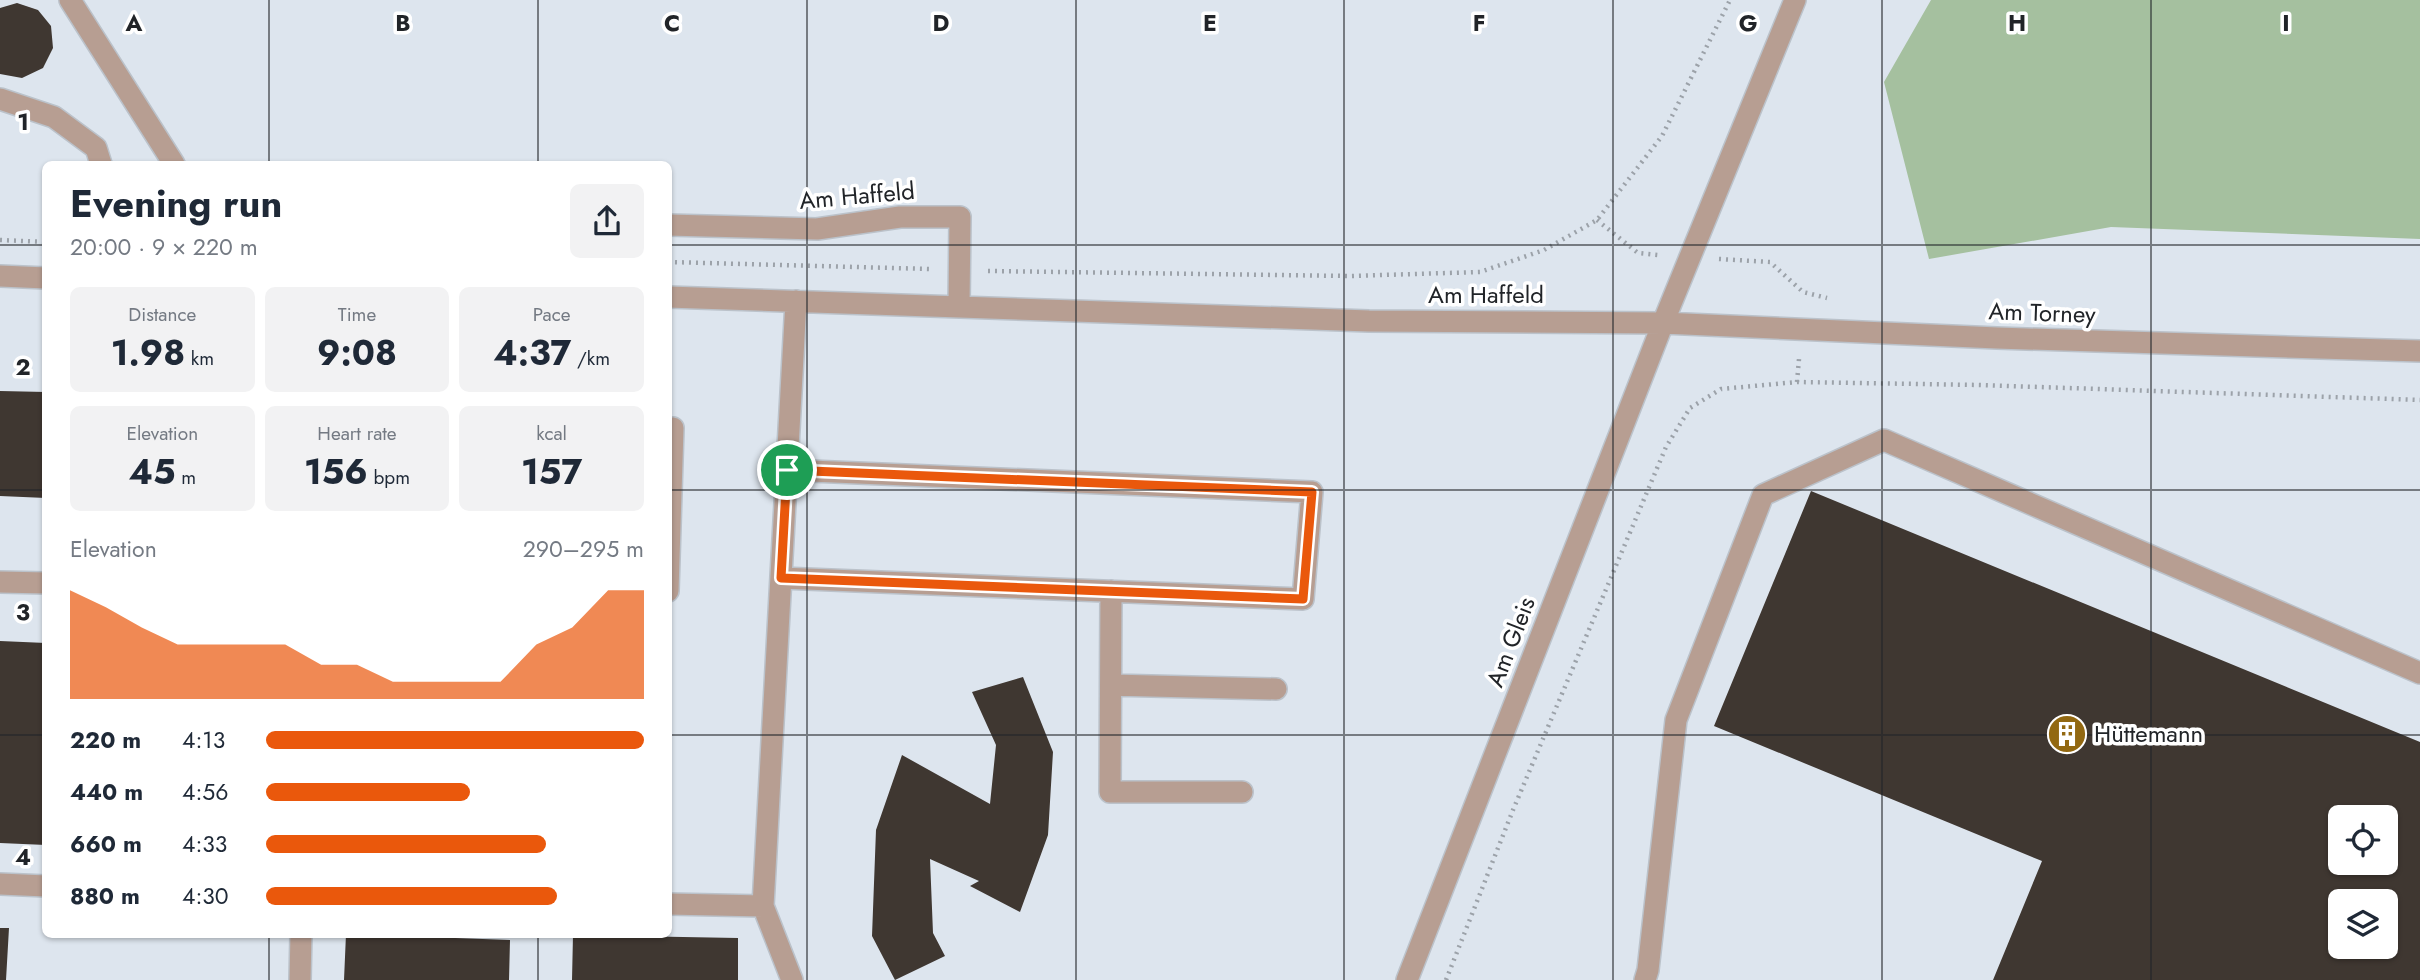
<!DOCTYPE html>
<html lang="en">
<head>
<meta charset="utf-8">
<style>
	body { margin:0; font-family:Jost,sans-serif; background:#f2f2f3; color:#1f2937; height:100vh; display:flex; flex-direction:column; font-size:26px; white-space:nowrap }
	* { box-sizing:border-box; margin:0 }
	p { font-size:23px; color:#747a83 }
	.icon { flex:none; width:38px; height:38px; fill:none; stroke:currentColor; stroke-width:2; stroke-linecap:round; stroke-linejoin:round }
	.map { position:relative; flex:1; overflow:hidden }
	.side { position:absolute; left:42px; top:161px; width:630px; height:777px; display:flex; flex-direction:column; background:#fff; border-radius:10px; box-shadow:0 2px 5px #0004 }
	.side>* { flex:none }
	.fabs { position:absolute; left:2328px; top:805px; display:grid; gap:14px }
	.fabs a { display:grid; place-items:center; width:70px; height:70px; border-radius:10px; background:#fff; box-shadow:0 2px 5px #0004; font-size:35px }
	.pin { position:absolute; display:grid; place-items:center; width:60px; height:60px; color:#fff; margin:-30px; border:4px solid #fff; border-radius:50%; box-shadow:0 2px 7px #0007 }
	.round { display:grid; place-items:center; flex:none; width:74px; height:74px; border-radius:10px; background:#f2f2f3 }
	.head { display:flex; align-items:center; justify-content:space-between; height:119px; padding:0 28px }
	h1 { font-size:38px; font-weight:700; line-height:52px }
	.figures { display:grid; grid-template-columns:repeat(3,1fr); gap:10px; height:119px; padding:7px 28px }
	.figures div { display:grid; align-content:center; border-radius:10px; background:#f2f2f3; text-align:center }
	.figures b { font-size:35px; font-weight:700 }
	.figures small { font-size:19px; font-weight:400 }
	.figures p { font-size:19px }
	.chart { height:196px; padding:14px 28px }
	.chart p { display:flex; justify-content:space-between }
	.chart svg { width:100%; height:126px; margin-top:7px; fill:#ea580c; opacity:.7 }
	ul { padding:0 28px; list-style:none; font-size:23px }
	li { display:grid; grid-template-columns:112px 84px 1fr; align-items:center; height:52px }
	li i { height:18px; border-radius:9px; background:#ea580c }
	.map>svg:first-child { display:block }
	.green { fill:#a5c09f }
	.building { fill:#3f3731; fill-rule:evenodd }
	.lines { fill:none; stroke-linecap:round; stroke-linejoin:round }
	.minor-casing { stroke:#bbc2ca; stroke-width:24 }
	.path { stroke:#9ca2a9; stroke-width:4.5; stroke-dasharray:2 5; stroke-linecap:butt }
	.minor { stroke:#b79e92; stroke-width:21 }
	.route-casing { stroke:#fff; stroke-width:14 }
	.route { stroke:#ea580c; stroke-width:9 }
	.grid { fill:none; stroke:#212428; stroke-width:2; stroke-opacity:0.55 }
	.labels { text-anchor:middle; stroke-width:7; stroke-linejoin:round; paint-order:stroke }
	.street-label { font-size:24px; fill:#212428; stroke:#fff }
	.poi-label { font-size:24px; fill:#212428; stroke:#fff; text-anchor:start }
	.grid-label { font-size:23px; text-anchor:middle; font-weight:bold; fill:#212428; stroke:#fff; stroke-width:7; stroke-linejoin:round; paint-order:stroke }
</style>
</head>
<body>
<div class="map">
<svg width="2420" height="980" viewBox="0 0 2420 980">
	<rect width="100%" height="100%" fill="#dde5ee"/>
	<path class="green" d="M1931 0H2420V239L2111 227 1929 259 1884 82Z"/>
	<path class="building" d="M17 3 38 10 51 26 53 48 43 68 22 78 0 74V8Z
		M0 391 46 392V498L0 496Z
		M1811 491 2420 742V980H1993L2042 861 1714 726ZM2340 817H2385V863H2340ZM2340 901H2385V947H2340Z
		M0 641 46 643V845L0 843Z
		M1023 677 1053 752 1048 835 1020 912 970 886 979 881 930 859 933 933 945 956 895 980 872 936 876 830 902 755 990 804 996 745 972 692Z
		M0 928H9L6 980H0Z
		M346 934 510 940 509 980H344Z
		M573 935 738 938V980H572Z"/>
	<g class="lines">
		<g class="minor-casing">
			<path id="minor" d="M70 0 174 164
				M0 99 54 117 96 148 101 164
				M668 225 817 229 900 217H960L959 307
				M0 276 46 278
				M668 297 1369 321 1663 323 1997 338 2420 351
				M781 578 1303 599 1312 492 787 470
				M0 582 46 583
				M668 591 673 428
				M1111 591 1110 792H1242
				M1111 685 1276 689
				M0 884 46 886
				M668 904 763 906
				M300 980 301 934
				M792 980 763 906 796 301
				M1407 980 1663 323 1795 0
				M1645 980 1648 970 1676 720 1763 495 1884 440 2420 673"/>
		</g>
		<path class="path" d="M1597 220 1638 253 1658 255
			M0 240 46 242
			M1719 259 1770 262 1803 292 1827 298
			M668 262 930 269
			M988 271 1350 276 1480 272 1544 250 1597 220 1662 136 1730 0
			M1797 382 1799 359
			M1446 980 1513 810 1666 447 1690 408 1721 389 1797 382 1980 385 2420 400"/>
		<use href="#minor" class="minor"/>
	</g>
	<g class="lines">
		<g class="route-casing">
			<path id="route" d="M787 470 1312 492 1303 599 781 578Z"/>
		</g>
		<use href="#route" class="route"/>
	</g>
	<path class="grid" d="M269 0V164M538 0V164M807 0V980M1076 0V980M1344 0V980M1613 0V980M1882 0V980M2151 0V980M0 245H46M668 245H2420M0 490H46M668 490H2420M0 735H46M668 735H2420M269 934V980M538 934V980"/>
	<defs>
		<g id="building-disc" transform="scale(2.0125)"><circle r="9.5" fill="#926811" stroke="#fff"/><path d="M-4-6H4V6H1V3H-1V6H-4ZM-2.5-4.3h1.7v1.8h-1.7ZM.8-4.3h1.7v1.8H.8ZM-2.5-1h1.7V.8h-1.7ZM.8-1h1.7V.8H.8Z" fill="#fff"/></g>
	</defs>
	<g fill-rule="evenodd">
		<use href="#building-disc" x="2067" y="734"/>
	</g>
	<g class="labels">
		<g class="street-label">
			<text transform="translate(857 196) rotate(-5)" y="8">Am Haffeld</text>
			<text x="1486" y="303">Am Haffeld</text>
			<text transform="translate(2042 313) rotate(2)" y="8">Am Torney</text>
			<text transform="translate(1511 642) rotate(-69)" y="8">Am Gleis</text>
		</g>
		<g class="poi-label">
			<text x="2094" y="742">Hüttemann</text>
		</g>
	</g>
	<g class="grid-label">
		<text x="134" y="31">A</text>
		<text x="403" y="31">B</text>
		<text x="672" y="31">C</text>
		<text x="941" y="31">D</text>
		<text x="1210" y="31">E</text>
		<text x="1479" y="31">F</text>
		<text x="1748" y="31">G</text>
		<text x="2017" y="31">H</text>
		<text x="2286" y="31">I</text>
		<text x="23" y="130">1</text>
		<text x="23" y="375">2</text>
		<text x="23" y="620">3</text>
		<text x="23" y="865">4</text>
	</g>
</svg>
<div class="fabs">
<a><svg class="icon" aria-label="locate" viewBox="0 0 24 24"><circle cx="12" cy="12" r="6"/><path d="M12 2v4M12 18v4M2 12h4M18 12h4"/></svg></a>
<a><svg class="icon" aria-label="layers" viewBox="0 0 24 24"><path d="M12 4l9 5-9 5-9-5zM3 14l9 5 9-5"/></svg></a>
</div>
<div class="pin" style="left:787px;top:470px;background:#1e9e55"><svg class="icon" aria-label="arrive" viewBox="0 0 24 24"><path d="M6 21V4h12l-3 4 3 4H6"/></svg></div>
<section class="side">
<div class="head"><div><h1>Evening run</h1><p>20:00 · 9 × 220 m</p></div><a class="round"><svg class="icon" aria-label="share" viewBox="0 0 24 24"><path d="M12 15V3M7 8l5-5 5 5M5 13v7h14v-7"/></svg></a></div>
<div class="figures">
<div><p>Distance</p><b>1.98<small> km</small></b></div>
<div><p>Time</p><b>9:08</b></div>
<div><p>Pace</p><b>4:37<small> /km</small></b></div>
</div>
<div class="figures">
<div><p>Elevation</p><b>45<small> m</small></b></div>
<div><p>Heart rate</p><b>156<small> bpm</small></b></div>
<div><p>kcal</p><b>157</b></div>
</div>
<div class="chart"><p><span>Elevation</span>290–295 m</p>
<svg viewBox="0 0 160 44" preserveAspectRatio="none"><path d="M0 44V6L10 12L20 19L30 25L40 25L50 25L60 25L70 32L80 32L90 38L100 38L110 38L120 38L130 25L140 19L150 6L160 6V44z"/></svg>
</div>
<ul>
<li><b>220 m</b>4:13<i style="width:100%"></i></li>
<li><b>440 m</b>4:56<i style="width:54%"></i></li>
<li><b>660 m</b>4:33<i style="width:74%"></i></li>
<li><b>880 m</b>4:30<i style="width:77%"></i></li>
</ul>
</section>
</div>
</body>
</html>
